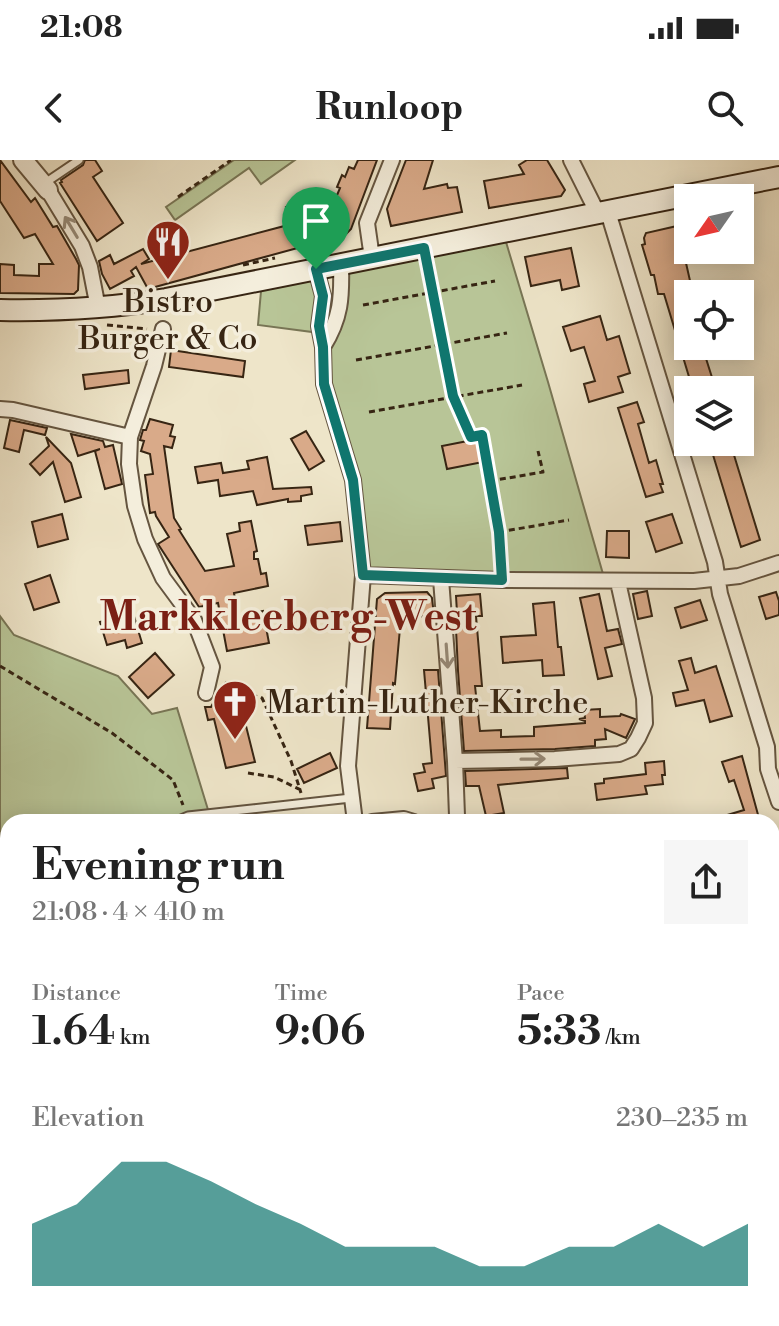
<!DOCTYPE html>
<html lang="en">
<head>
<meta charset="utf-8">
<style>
	body { margin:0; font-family:"Libre Bodoni",serif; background:#f6f6f6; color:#222; height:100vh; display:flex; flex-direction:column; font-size:30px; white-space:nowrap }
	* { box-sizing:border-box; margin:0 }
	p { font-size:26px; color:#767676 }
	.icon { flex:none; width:44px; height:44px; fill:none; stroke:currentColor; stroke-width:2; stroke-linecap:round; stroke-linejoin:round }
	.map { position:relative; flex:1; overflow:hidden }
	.details { position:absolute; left:0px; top:654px; width:780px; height:512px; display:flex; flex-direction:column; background:#fff; border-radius:24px 24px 0 0; box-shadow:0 4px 20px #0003 }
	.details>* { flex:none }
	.needle { width:52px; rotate:236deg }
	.tools { position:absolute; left:674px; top:24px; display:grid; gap:16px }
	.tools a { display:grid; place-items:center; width:80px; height:80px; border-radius:0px; background:#fff; box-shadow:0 4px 20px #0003; font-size:40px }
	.pin { position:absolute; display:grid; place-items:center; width:68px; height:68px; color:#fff; margin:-82px -34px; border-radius:50% 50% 50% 0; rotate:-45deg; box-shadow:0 0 8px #0007 }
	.pin .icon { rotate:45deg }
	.round { display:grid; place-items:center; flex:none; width:84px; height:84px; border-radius:0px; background:#f6f6f6 }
	.overview { display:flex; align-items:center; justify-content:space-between; height:136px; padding:0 32px }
	h1 { font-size:44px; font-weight:800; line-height:60px }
	.stats { display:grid; grid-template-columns:repeat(3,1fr); gap:12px; height:136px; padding:8px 32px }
	.stats div { display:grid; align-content:center }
	.stats b { font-size:40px; font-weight:800 }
	.stats small { font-size:22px; font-weight:400 }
	.stats p { font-size:22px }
	.chart { height:224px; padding:16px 32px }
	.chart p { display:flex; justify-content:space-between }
	.chart svg { width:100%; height:144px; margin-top:8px; fill:#0f766e; opacity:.7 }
	.status { display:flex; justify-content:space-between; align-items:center; height:56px; padding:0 40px; background:#fff; direction:ltr }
	.status svg { height:22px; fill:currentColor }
	header { display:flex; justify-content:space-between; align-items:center; height:104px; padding:0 32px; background:#fff; font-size:36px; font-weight:800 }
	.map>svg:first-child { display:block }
	.green { fill:#b8c597; stroke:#787555; stroke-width:2 }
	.building { fill:#d9aa89; stroke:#372513; stroke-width:2 }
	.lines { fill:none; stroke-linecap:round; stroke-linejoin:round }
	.service-casing { stroke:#655540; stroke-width:11 }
	.minor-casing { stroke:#655540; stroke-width:18 }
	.tertiary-casing { stroke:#655540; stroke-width:22 }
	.secondary-casing { stroke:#372513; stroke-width:24 }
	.path { stroke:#372513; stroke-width:3; stroke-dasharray:6 4; stroke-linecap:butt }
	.service { stroke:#f4eedc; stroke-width:7 }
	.minor { stroke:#f4eedc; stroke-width:14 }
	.tertiary { stroke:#f4eedc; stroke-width:18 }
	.secondary { stroke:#f4eedc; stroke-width:20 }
	.oneway { stroke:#968a78 }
	.route-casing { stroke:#fff; stroke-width:16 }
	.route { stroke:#0f766e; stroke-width:10 }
	.labels { text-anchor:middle; stroke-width:7; stroke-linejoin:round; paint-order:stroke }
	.poi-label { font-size:32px; fill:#372513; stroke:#f4eedc }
	.district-label { font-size:40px; font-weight:bold; fill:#7a1f14; stroke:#f4eedc }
</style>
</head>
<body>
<div class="status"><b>21:08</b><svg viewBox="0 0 49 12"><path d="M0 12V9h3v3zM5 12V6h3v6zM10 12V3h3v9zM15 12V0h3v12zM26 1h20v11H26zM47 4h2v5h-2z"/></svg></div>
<header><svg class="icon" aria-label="back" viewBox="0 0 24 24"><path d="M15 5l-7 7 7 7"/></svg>Runloop<svg class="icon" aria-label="search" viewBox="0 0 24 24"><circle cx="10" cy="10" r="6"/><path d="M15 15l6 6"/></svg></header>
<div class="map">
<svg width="779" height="1166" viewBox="0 0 779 1166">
	<rect width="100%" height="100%" fill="#eee5c9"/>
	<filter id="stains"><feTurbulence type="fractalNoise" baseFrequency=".0025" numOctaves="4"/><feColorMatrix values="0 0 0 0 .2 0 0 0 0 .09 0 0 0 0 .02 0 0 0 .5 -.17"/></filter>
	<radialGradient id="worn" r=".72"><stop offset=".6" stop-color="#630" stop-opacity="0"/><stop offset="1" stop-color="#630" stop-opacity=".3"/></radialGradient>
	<path class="green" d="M234 0H295L261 24 249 8 175 60 166 47Z
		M503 72 548 222 605 421 363 415 353 320 323 214 341 104Z
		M316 109 320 173 258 165 262 120Z
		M0 456 14 475 118 516 152 554 177 548 209 653 175 662H8V1158H635L633 1166H0Z
		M772 1029 779 1030V1165L664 1159 772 1158Z"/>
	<path class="building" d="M0 0 31 42 35 38 53 67 57 66 76 99 79 105 78 130 74 134 0 133V104L14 105V115L39 116V104H53L35 74 24 78 0 41Z
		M85 0H95L102 11 93 17 123 63 97 81 60 23 62 22 61 20 83 5Z
		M358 0H377L351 69 345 75 155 127 148 129 136 107 131 111 134 116 110 129 102 114 99 101 110 95 114 104 143 89 149 99 141 104 288 65 290 63 286 47 305 42 310 58 330 52 340 28 337 27 342 15 345 17 349 7 354 9Z
		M406 0H433L424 29 447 24 448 28 457 27 462 52 391 66 387 49Z
		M527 0H547L565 30 561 36 489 48 484 21 524 14 519 5Z
		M677 66 683 90H720L721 96 686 103 693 134H688V186H702L716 230H693L664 134H658L654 115H651L642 85 645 84 644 78 646 73Z
		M571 88 579 126 562 130 560 120 531 126 525 97Z
		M600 156 607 180 619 176 630 213 618 217 623 232 589 242 584 224 595 221 584 187 571 191 563 167Z
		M171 190 245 201 243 217 169 207Z
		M128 210 129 223 85 229 83 215Z
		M637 242 644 262 638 264 649 303 656 300 663 324H660L663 332 646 337 618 248Z
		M150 259 173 265 170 276 175 277 172 288 164 286 174 358 181 369 179 370 205 411 234 406 227 374 240 371 239 363 251 361 257 391 254 392V399H258L261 414 266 413 268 426 234 433 238 456 263 451 269 483 227 491 218 443 199 447 158 384 169 377 156 356 155 352 150 353 145 315 153 314 150 294 141 291 144 281 140 280 143 270H146Z
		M10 260 47 268 45 275 24 270 19 292 4 288Z
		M306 271 324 301 309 310 291 279Z
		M71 274 103 281 105 287 113 285 122 324 105 329 95 291 100 289 78 296Z
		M46 277 71 303 81 337 65 342 53 302 40 315 30 304 49 286Z
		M478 279 483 302 447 309 442 286Z
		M719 282H730L760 380 741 387 710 285Z
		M267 297 273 329 311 327 312 334 301 336V341L288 342V339L257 345 253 331 220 336 218 320 198 323 195 307 221 303 223 313 249 309 247 301Z
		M62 354 68 379 38 387 32 362Z
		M672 354 682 383 656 392 646 362Z
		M340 362 342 381 308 385 305 366Z
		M607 371H629V398L606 397Z
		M50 415 59 442 34 450 25 424Z
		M647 431 652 456 638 459 633 434Z
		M427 432 432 438 434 456 401 457 395 524 393 523 390 569 367 568 377 439 385 433Z
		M776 432 779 441V455L766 459 759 437Z
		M480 434 482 456H476L482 526H475L480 571 501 570V577L534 576V567L585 563V561L579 559 585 558 584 550 600 549V557L620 556 621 554 635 559 626 578 605 569 606 579 595 580V586L555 589 464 591 458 511 456 469H458L456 436Z
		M599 434 607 471 618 469 622 484 605 488 612 516 598 519 580 438Z
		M700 440 707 460 681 468 675 448Z
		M554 442 558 487H561L564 515 543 516 542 500 503 503 501 477 536 475 533 444Z
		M133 453 142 483 127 488 125 480 107 485 100 462Z
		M155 493 174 515 148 538 129 517Z
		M691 498 695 513 716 506 732 556 710 562 704 540 676 546 673 533 688 530 679 501Z
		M424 510H438L446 616 432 619 434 628 418 631 414 614 425 612 423 604 432 603Z
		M229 533 239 541 247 540V553L243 554 255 602 226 608 214 559 208 560 205 547H211L217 536Z
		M330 593 337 608 304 623 297 609Z
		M742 596 760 662H715L714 659 744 650 734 620 729 622 722 602Z
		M664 601 665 615H662L663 624 645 626 647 634 597 640 595 624 604 623V619L646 614 645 603Z
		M567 608 568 618 498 625 504 653 486 656 479 626H466L465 611Z"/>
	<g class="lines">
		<g class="service-casing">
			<path id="service" d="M45 23 79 0
				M174 662 188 656 351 638
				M0 715H8
				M333 1166 334 1158"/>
		</g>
		<g class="minor-casing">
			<path id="minor" d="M571 0 598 54
				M48 30 82 86 90 107 98 148
				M608 52 715 402 720 434 767 587 768 609 779 642
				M372 98 367 63 392 0
				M316 109 323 136 319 166 323 187 324 224 353 320 363 415 348 606 355 662
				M163 169 154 206 130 277 129 304 135 346 145 379 163 418 194 460 212 507 206 533
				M323 187C341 158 342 138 341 104
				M0 249 13 250 130 277
				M363 415 502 420 694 421 739 416 779 403
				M441 419 455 601 457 656 454 662
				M455 601 555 599 619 594 631 589 638 578 645 563 644 538 618 422
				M372 662 404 659 414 662
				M772 795 779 792"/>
		</g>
		<g class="tertiary-casing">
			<path id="tertiary" d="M23 0 48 30"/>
		</g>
		<g class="secondary-casing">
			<path id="secondary" d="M0 150C56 151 111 148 166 139L779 17"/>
		</g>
		<path class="path" d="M178 37 231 0
			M427 104 453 236 471 277 482 275 499 372 501 408
			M243 105 275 98
			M363 145 495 121
			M107 165 147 169
			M356 200 507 173
			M369 252 522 225
			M490 321 543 312 538 291
			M499 372 569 360
			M0 506 112 573 173 620 183 645
			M225 522 230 528 262 538 291 601 301 633
			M248 613 274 617 301 630
			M772 817 779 814
			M772 924H779
			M772 1004H779
			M0 1018 8 1016
			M0 1104 8 1122
			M24 1158 28 1166
			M84 1166 86 1158"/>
		<use href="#service" class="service"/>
		<use href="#minor" class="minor"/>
		<use href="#tertiary" class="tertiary"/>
		<use href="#secondary" class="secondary"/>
	</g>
	<defs><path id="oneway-shaft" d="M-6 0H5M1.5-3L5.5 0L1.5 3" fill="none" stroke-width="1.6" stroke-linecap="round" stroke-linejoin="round" transform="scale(2)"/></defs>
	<g class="oneway">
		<use href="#oneway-shaft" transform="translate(71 67) rotate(-121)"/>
		<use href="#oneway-shaft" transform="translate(447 496) rotate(86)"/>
		<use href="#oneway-shaft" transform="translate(533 599) rotate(-1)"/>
	</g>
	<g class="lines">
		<g class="route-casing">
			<path id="route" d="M424 88 453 236 471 277 482 275 499 372 502 420 363 415 353 320 324 224 323 187 319 166 323 136 316 109Z"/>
		</g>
		<use href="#route" class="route"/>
	</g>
	<defs>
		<g id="restaurant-pin" transform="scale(2.3)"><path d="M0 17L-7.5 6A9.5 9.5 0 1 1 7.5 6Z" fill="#8f2418" stroke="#f4eedc"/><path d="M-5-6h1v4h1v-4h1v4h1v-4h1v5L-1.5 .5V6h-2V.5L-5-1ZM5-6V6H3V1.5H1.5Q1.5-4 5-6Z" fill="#fff"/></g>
		<g id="church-pin" transform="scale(2.3)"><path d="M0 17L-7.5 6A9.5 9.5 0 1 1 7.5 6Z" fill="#8f2418" stroke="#f4eedc"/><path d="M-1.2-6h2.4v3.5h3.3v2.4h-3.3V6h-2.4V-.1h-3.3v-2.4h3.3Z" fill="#fff"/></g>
	</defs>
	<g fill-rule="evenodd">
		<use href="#restaurant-pin" x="168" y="82"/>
		<use href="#church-pin" x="235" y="542"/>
	</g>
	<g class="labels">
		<g class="poi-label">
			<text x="168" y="152">Bistro<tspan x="168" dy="37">Burger &amp; Co</tspan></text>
			<text x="266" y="553" text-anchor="start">Martin-Luther-Kirche</text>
		</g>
		<g class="district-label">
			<text x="288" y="470">Markkleeberg-West</text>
		</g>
	</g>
	<rect width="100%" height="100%" filter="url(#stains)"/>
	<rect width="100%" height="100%" fill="url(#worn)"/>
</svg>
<div class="tools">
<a><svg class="needle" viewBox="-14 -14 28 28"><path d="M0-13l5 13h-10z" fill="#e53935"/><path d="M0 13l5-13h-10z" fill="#767676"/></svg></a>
<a><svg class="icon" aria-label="locate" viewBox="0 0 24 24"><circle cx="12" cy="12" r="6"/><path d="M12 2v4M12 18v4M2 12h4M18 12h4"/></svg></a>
<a><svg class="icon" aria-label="layers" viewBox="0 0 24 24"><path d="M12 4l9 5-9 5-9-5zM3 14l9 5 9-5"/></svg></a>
</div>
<div class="pin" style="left:316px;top:109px;background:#1e9e55"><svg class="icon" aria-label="arrive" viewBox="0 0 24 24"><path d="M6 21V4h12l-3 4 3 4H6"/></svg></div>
<section class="details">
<div class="overview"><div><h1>Evening run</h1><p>21:08 · 4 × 410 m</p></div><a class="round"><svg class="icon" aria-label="share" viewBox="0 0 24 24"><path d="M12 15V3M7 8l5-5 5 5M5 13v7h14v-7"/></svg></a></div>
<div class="stats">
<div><p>Distance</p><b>1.64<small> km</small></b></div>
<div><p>Time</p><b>9:06</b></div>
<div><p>Pace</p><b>5:33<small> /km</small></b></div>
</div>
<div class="chart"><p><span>Elevation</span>230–235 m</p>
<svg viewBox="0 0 160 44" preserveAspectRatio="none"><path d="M0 44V25L10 19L20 6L30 6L40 12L50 19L60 25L70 32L80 32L90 32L100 38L110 38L120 32L130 32L140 25L150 32L160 25V44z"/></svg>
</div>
</section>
</div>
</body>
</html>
